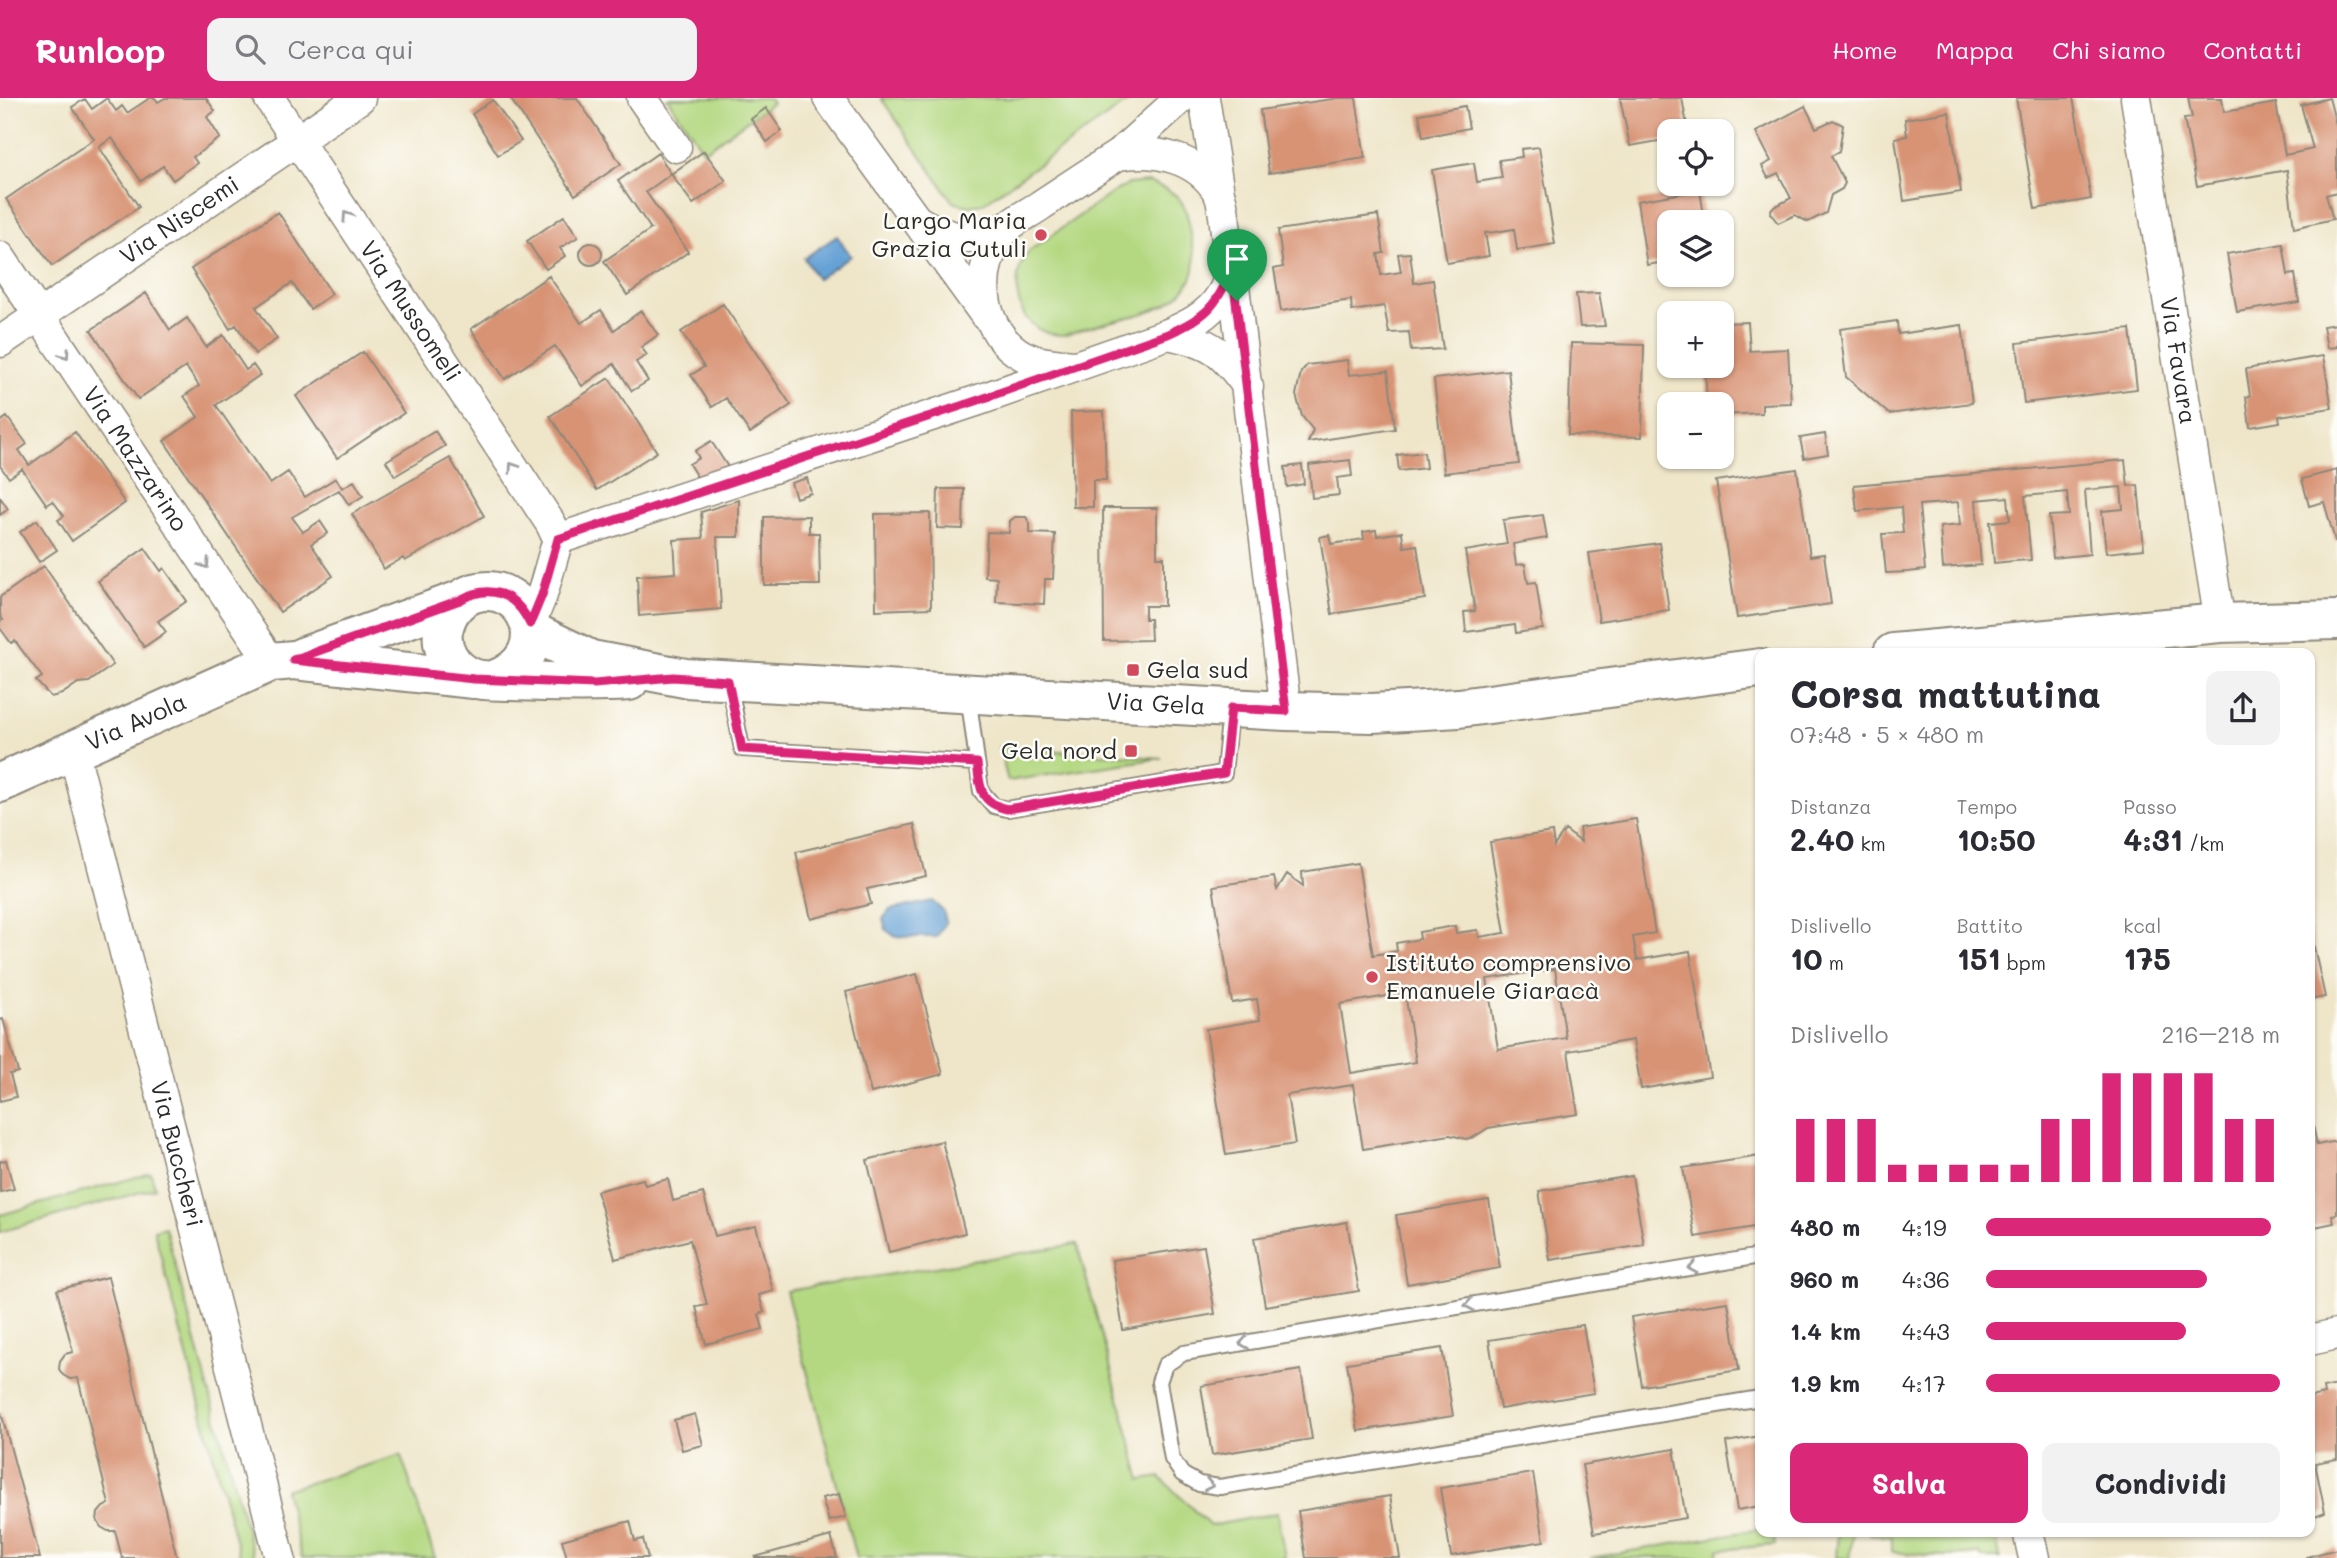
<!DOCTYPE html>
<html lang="it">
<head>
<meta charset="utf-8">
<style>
	body { margin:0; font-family:Mali,sans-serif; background:#f2f2f3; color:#2b2b33; height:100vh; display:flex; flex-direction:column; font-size:26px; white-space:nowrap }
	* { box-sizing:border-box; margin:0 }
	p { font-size:23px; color:#7c7c81 }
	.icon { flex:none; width:38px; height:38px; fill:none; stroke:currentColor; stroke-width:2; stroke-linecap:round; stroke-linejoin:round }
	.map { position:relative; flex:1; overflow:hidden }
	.side { position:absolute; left:1755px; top:550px; width:560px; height:889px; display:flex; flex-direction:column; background:#fff; border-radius:14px; box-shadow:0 2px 5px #0004 }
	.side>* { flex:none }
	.controls { position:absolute; left:1657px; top:21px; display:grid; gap:14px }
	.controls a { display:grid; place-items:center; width:77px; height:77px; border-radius:14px; background:#fff; box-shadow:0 2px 5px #0004; font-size:35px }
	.pin { position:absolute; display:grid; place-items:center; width:60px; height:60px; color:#fff; margin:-72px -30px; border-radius:50% 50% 50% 0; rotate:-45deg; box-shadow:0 0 7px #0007 }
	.pin .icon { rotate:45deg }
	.round { display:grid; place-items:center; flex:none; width:74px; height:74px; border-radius:14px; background:#f2f2f3 }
	.head { display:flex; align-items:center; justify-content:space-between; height:119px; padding:0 35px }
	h1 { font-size:38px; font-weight:800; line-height:52px }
	.figures { display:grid; grid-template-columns:repeat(3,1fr); gap:10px; height:119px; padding:7px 35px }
	.figures div { display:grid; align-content:center }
	.figures b { font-size:30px; font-weight:800 }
	.figures small { font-size:19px; font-weight:400 }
	.figures p { font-size:19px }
	.chart { height:196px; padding:14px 35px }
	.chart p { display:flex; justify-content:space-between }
	.chart svg { width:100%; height:126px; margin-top:7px; stroke:#db2777; stroke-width:6 }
	.cta { display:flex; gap:14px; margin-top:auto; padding:14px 35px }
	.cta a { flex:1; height:80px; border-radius:14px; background:#db2777; color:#fff; font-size:28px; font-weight:800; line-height:80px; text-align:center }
	.cta a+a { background:#f2f2f3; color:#2b2b33 }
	ul { padding:0 35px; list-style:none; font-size:23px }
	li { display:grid; grid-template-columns:112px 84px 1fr; align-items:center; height:52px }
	li i { height:18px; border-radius:9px; background:#db2777 }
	header { display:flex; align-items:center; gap:42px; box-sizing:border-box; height:98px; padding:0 35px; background:#db2777; color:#fff }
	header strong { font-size:33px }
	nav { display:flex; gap:38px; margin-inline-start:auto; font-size:24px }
	.search { width:490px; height:63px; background:#f2f2f3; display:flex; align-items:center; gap:18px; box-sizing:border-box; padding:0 24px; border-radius:14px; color:#7c7c81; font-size:26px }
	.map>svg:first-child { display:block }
	.green { fill:#b4d881; stroke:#708256; stroke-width:2 }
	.water { fill:#66a2d6; stroke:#486680; stroke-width:2 }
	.building { fill:#d89374; fill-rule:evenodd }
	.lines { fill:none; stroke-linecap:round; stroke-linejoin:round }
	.lane-casing { stroke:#8d887a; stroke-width:18 }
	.street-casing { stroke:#8d887a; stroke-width:33 }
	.secondary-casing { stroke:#8d887a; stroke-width:42 }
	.lane { stroke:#fff; stroke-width:14 }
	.street { stroke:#fff; stroke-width:30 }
	.secondary { stroke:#fff; stroke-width:38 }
	.oneway { stroke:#a0a0a0 }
	.route-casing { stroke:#fff; stroke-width:14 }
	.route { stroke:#db2777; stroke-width:9 }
	.poi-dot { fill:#d1495b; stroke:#fdfcf7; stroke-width:2.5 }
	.labels { text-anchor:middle; stroke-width:5; stroke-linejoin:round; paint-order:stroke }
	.street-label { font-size:24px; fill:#2b2b2b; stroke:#fdfcf7 }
	.poi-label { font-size:24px; fill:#2b2b2b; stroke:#fdfcf7; text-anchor:end }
</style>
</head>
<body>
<header>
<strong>Runloop</strong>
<div class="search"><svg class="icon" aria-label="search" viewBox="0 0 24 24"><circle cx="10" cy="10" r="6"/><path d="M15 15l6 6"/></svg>Cerca qui</div>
<nav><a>Home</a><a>Mappa</a><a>Chi siamo</a><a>Contatti</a></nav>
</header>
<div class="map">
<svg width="2337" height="1460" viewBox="0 0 2337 1460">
	<rect width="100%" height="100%" fill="#fdfcf7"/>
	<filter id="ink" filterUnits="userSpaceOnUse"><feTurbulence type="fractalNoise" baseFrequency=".0143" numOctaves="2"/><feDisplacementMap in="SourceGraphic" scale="14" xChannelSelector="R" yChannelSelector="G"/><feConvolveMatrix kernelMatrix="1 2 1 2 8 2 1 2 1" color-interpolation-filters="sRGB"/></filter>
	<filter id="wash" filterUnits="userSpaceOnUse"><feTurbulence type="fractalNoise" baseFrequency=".00686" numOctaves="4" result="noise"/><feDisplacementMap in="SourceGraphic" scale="28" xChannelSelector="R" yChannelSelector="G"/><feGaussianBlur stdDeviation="1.57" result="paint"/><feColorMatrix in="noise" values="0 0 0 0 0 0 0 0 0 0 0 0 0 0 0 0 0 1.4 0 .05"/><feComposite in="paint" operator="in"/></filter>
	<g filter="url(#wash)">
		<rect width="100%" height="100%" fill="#efe6ca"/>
		<path class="green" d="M667 0H769L772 5 704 53Z
			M881 0H1133L982 106 969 108 953 104Z
			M1148 84C1180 94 1186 103 1191 136 1194 152 1198 168 1190 183 1185 192 1177 199 1168 205 1144 218 1113 222 1086 230 1079 232 1069 237 1061 237 1038 237 1020 220 1018 198 1016 179 1018 169 1029 153L1115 93 1129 86Z
			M999 649 1162 660 1008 683Z
			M151 1075 155 1090 0 1134V1117Z
			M165 1129 254 1460H240L154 1132Z
			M1077 1146 1141 1382 1160 1379 1210 1428 1277 1415 1285 1460H856L786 1193Z
			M401 1357 435 1460H302L285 1392Z
			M1760 1431V1433H1773L1775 1447 1718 1452V1460H1590Z
			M1838 1433H1853L1850 1460H1836Z
			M1870 1433H1995L2000 1460H1982L1980 1455C1951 1460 1922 1457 1892 1454V1439L1870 1437Z"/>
		<path class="water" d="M837 138 851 158 817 181 804 160Z
			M932 803 943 813 946 823 937 839H896L886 832 883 821 890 812Z"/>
		<g id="blocks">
			<path class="building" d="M107 0 116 13 122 8 127 15 150 0H155L158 4 165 0H206L215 13 207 19 220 40 193 59 197 65 173 82 163 68 141 83 112 40 99 49 139 109 52 168 6 101 94 41 72 9 85 1 92 11Z
				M510 0H577L621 66 575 97Z
				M1338 0H1356L1365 60 1269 75 1260 12Z
				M1620 0H1682L1688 33H1670V41L1630 48Z
				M2016 0H2073L2091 101 2035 111Z
				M2188 0H2222L2224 14 2276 5 2285 57 2313 51 2301 7 2329 0 2337 30V94L2326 97 2333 121 2294 130 2287 72 2197 88 2184 21 2192 20Z
				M493 2 521 43 498 57 472 16Z
				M1465 8 1469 30 1423 39 1419 16Z
				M1805 8 1816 30 1833 22 1843 27 1839 54 1831 58 1845 85 1842 91 1831 97 1826 115 1808 124 1795 117 1778 125 1770 115 1772 110 1791 100 1778 75 1768 80 1762 68 1771 63 1756 34Z
				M766 10 782 33 767 44 751 21Z
				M1949 14 1961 94 1904 103 1895 40 1907 38 1905 21Z
				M1539 49 1555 146 1517 152 1514 131 1495 134 1485 135 1489 158 1447 165 1432 72 1474 65 1477 84 1502 80 1499 62 1522 59 1521 51Z
				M704 53 726 83 693 106 671 76Z
				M658 55 671 76 646 94 688 154 627 197 604 163 651 131 618 83Z
				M1700 92 1705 124H1670V163L1647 167 1637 103Z
				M278 114 332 196 310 211 292 185 256 209 277 241 255 256 236 227 230 231 191 171Z
				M1378 117 1384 155 1378 156 1381 177 1401 174 1398 156 1410 155 1414 185 1433 182 1443 251 1411 253 1409 234 1389 235 1384 208 1352 213 1351 202 1281 213 1274 171 1283 169 1278 132Z
				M564 118 578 139 560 150 565 158 546 171 527 143Z
				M580 156a11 11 0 1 1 22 0a11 11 0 1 1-22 0Z
				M2283 146 2288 177 2295 176 2299 204 2237 214 2227 156Z
				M549 178 581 225 601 212 614 232 641 213 658 237 641 249 647 257 636 264 648 283 632 293 614 266 582 288 555 248 505 281 471 231Z
				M146 195 170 232 187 220 206 249 223 237 246 272 253 267 260 277 216 307 270 386 288 374 305 399 336 380 342 390 354 383 363 398 349 407 339 392 292 419 303 434 320 423 328 435 311 446 333 478 280 514 164 343 198 319 184 298 199 288 186 269 138 301 91 232Z
				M1599 195 1605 228 1580 229 1576 196Z
				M723 206 791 307 750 335 726 300 712 309 691 277 704 269 681 234Z
				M1897 223 1898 236 1962 227 1972 305 1889 316 1846 279 1840 231Z
				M1748 224 1750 253 1788 251 1791 305 1762 306V315L1722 317V306H1707L1705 268H1722V225Z
				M2337 226V249L2327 250 2323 228Z
				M2130 231 2137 291 2024 305 2017 245Z
				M1571 245 1644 247 1642 339 1568 337Z
				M363 254 404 315 337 360 296 298Z
				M2323 258 2332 310 2279 318 2280 324 2250 329 2246 299 2250 298 2246 271Z
				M1347 262 1349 277 1388 273 1395 331 1308 344 1313 332 1302 318 1296 297 1301 274 1307 267Z
				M1508 272 1519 366 1444 375 1434 281Z
				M609 280 657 354 597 392 550 318Z
				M1104 313 1106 382H1093V409H1073L1071 314Z
				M7 319 27 346 19 352 29 367 75 334 125 405 72 443 58 422 64 418 53 403 47 407 22 371 9 380 0 368V324Z
				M435 333 445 348 395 378 386 363Z
				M1825 336 1828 356 1804 360 1800 340Z
				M711 343 728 369 697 379 689 366 699 360 695 353Z
				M1424 354 1426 370 1399 373 1397 357Z
				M450 360 484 418 405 463 403 460 384 471 352 416Z
				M1350 362 1352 378 1337 380 1339 397 1312 400 1309 367Z
				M2125 362 2128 388 2138 387 2144 451 2106 455 2102 413 2123 411 2121 389 2085 392 2090 456 2053 460 2049 418 2069 417 2067 394 2025 398 2031 462 2014 463 1994 465 1990 424 2010 422 2008 399 1976 402 1981 467 1943 470 1940 429 1960 427 1958 404 1919 407 1925 472 1908 474 1886 475 1882 436 1903 435 1901 409 1857 413 1854 387Z
				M1302 367 1304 386 1287 389 1285 369Z
				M1797 371 1810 458 1824 456 1831 506 1737 520 1716 383Z
				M2337 372V443H2335L2324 404 2309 408 2302 381Z
				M807 380 811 395 796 400 791 385Z
				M938 391H964L963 431 937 430Z
				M0 399 8 411 0 417Z
				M739 402V439H717L721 511 639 518 637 478 676 475 674 442 703 440 701 414Z
				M1103 410H1157V459H1164V508H1145V521H1150L1151 542 1104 543Z
				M930 415 931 510 876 512 875 416Z
				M1543 417 1547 440 1513 446 1516 467 1525 466 1528 485 1536 484 1543 531 1516 535 1515 527 1466 534 1464 514 1475 513 1465 453 1507 446 1503 422Z
				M809 418V435H819L820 487H764V419Z
				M1015 419H1026L1030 426V435L1055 436 1053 481H1045L1044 506 996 504 997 480 985 479 987 434 1009 435 1010 423Z
				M37 422 57 452 39 464 20 434Z
				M1376 432 1377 438 1402 434 1404 449 1417 447 1425 501 1332 516 1320 439 1329 437 1331 446 1364 441 1363 434Z
				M1659 445 1669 512 1599 523 1589 455Z
				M145 450 161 473 164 470 187 503 158 523 166 534 144 549 98 483Z
				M44 468 113 567 89 584 78 585 62 596 51 599 36 583 42 579 15 543 11 545 0 530V523L3 522 0 517V499Z
				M1636 721 1655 835 1633 839 1637 862 1690 853 1710 979 1641 991 1633 942 1568 953 1578 1016 1488 1030 1474 1039 1466 1041 1450 1037 1363 1051 1353 987 1287 997 1295 1046 1226 1057 1206 931 1260 922 1257 901 1232 905 1213 788 1274 779 1277 792 1287 776 1303 788 1302 774 1358 765 1373 857 1397 853 1396 845 1420 841 1419 834 1455 828 1456 835 1478 832 1479 839 1505 835 1490 744 1552 734 1554 748 1565 732 1581 744 1579 730ZM1555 871 1566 940 1498 951 1487 881ZM1405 895 1416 964 1351 975 1340 906Z
				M914 726 926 778 867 791 871 806 811 821 796 754Z
				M2310 831 2325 899 2310 902Z
				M917 876 943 976 871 995 846 894Z
				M3 921 18 974 10 976 16 999 0 1003V922Z
				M2313 1027 2317 1047 2337 1043V1116L2332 1117 2334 1125 2310 1130V1028Z
				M942 1043 965 1135 889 1154 867 1062Z
				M1760 1058V1128L1695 1139 1683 1070Z
				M6 1062 14 1091 0 1094V1063Z
				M1632 1078 1644 1147 1550 1162 1539 1093Z
				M643 1081 645 1087 668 1081 673 1103 703 1095 715 1138 756 1128 773 1193 759 1197 764 1214 759 1216 763 1231 706 1246 696 1209 707 1207 690 1142 615 1161 597 1093Z
				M1489 1102 1500 1170 1407 1186 1396 1117Z
				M1347 1124 1359 1193 1265 1208 1254 1140Z
				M1204 1148 1215 1216 1123 1232 1112 1162Z
				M108 1179 144 1325 177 1460H122L115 1433H108L101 1429 97 1422 98 1415 103 1409 109 1406 78 1280 70 1281 63 1277 59 1271 60 1263 65 1256 73 1254 57 1192Z
				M1728 1204 1739 1272 1642 1288 1631 1219Z
				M1583 1227 1594 1295 1500 1311 1489 1242Z
				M1442 1250 1453 1318 1358 1333 1347 1265Z
				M1301 1272 1312 1341 1212 1357 1201 1288Z
				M2337 1287V1361L2315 1365 2325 1414 2310 1420V1299L2324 1296 2323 1290Z
				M0 1314H1L40 1460H0Z
				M695 1316 703 1347 682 1352 674 1322Z
				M1760 1338V1408L1737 1412 1726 1344Z
				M1674 1351 1686 1420 1594 1435 1582 1367Z
				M1533 1375 1544 1443 1451 1458 1440 1390Z
				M839 1396 846 1419 829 1423 822 1400Z
				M1390 1398 1400 1460H1306L1298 1413Z
				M630 1423 635 1443 643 1441 648 1460H567L562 1442Z
				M831 1438 837 1460H755V1459Z
				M2337 1451V1460H2306V1459Z"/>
		</g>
	</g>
	<g filter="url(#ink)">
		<use href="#blocks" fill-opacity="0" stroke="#8d887a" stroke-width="2"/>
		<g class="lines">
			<g class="lane-casing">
				<path id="lane" d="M729 584 742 651 977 665
					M968 596 981 693 994 708 1007 711 1224 675 1230 613
					M1760 1158 1184 1255 1165 1267 1159 1284 1172 1361 1182 1376 1199 1386 1220 1389 1760 1300"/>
			</g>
			<g class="street-casing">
				<g id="street">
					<path id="s1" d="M269 0 551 426 558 441 542 497 530 526"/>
					<path d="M642 0 676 49"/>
					<path d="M828 0 986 218"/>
					<path d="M1204 0 1219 95"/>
					<path id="s2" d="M2136 0 2220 525"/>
					<path d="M1118 57 1181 0"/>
					<path d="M918 123C955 144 966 143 1006 130"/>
					<path id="s3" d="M0 159 271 564"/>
					<path d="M1232 172 1286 613"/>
					<path d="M1168 236C1212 245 1222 253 1248 289"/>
					<path id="s4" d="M0 244 360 0"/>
					<path d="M558 441 976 303 1168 236C1187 228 1208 218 1220 199 1233 181 1230 163 1227 142 1225 130 1224 104 1218 94 1197 59 1155 51 1118 57 1092 73 1067 90 1041 107 1030 115 1015 121 1006 131 973 166 978 227 1017 254 1035 266 1054 266 1074 268"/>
					<path id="s5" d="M73 651 280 1460"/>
					<path d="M2310 1242 2337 1236"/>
					<path d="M2028 1433 2034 1460"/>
				</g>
			</g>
			<g class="secondary-casing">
				<g id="secondary">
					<path id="s6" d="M531 533 591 562 685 580 1286 613 1372 615 1459 610 1760 570"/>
					<path d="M1893 555 2220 525 2337 522"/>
					<path d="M302 559 460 502"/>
					<path d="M494 582C561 557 526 480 474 495 458 500 448 513 444 529 438 550 453 573 473 580 484 584 499 582 511 583 550 584 589 586 629 583"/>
					<path id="s7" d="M0 685 271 564 294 562 474 581"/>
				</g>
			</g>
			<use href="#lane" class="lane"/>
			<use href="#street" class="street"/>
			<use href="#secondary" class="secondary"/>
		</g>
		<defs><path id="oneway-chevron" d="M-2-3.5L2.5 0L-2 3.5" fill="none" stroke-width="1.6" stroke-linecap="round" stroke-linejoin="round" transform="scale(1.75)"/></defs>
		<g class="oneway">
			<use href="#oneway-chevron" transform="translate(347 118) rotate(-124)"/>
			<use href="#oneway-chevron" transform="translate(65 256) rotate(56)"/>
			<use href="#oneway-chevron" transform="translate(513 369) rotate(-124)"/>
			<use href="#oneway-chevron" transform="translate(205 466) rotate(56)"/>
			<use href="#oneway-chevron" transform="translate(1693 1170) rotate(170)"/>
			<use href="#oneway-chevron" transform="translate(1469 1207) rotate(170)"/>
			<use href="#oneway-chevron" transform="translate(1244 1245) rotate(170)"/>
			<use href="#oneway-chevron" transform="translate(1209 1387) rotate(11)"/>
		</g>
	</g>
	<g class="lines" filter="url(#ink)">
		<g class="route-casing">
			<path id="route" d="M1232 171 1286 613 1231 610 1224 675 1007 711C980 705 980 690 977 665L742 651 728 583 673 579 594 586 474 581 293 562 460 502C491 485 515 495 530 526L542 497 558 441 976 303 1168 236C1205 219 1216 210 1232 171Z"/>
		</g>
		<use href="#route" class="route"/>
	</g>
	<g class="poi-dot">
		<circle cx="1041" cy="137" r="7"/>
		<rect x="1126" y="565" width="14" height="14" rx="3.5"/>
		<rect x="1124" y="646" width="14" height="14" rx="3.5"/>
		<circle cx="1372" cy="879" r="7"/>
	</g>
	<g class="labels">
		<g class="street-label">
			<text dy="8" stroke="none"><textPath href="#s4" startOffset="217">Via Niscemi</textPath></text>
			<text dy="8" stroke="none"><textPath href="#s1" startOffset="256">Via Mussomeli</textPath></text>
			<text dy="8" stroke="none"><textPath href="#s2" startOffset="266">Via Favara</textPath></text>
			<text dy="8" stroke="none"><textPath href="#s3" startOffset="243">Via Mazzarino</textPath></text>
			<text dy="8" stroke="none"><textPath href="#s6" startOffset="634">Via Gela</textPath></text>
			<text dy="8" stroke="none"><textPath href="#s7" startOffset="149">Via Avola</textPath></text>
			<text dy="8" stroke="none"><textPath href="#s5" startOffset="418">Via Buccheri</textPath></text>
		</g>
		<g class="poi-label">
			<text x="1027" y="131">Largo Maria<tspan x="1027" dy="28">Grazia Cutuli</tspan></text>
			<text x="1147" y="580" text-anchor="start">Gela sud</text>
			<text x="1117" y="661">Gela nord</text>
			<text x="1386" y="873" text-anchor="start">Istituto comprensivo<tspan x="1386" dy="28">Emanuele Giaracà</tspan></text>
		</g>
	</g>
</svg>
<div class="controls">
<a><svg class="icon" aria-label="locate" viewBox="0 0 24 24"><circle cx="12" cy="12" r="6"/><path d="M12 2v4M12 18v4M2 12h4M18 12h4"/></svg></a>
<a><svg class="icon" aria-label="layers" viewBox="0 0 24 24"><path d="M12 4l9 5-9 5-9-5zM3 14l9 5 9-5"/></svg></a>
<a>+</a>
<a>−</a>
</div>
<div class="pin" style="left:1237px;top:203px;background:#1e9e55"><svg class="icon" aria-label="arrive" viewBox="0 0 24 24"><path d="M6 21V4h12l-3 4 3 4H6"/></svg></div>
<section class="side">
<div class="head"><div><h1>Corsa mattutina</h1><p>07:48 · 5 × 480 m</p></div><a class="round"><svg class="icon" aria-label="share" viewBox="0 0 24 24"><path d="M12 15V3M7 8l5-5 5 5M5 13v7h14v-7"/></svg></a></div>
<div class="figures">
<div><p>Distanza</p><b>2.40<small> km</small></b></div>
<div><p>Tempo</p><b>10:50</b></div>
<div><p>Passo</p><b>4:31<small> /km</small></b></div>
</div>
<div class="figures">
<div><p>Dislivello</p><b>10<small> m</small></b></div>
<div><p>Battito</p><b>151<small> bpm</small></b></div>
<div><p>kcal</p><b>175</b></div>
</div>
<div class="chart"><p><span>Dislivello</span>216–218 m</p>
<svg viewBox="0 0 160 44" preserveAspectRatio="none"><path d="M5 44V22M15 44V22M25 44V22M35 44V38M45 44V38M55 44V38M65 44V38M75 44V38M85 44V22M95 44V22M105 44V6M115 44V6M125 44V6M135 44V6M145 44V22M155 44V22"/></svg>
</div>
<ul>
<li><b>480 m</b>4:19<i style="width:97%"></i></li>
<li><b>960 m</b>4:36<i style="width:75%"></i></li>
<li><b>1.4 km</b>4:43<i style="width:68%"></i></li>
<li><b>1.9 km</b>4:17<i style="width:100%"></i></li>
</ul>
<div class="cta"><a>Salva</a><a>Condividi</a></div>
</section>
</div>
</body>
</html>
